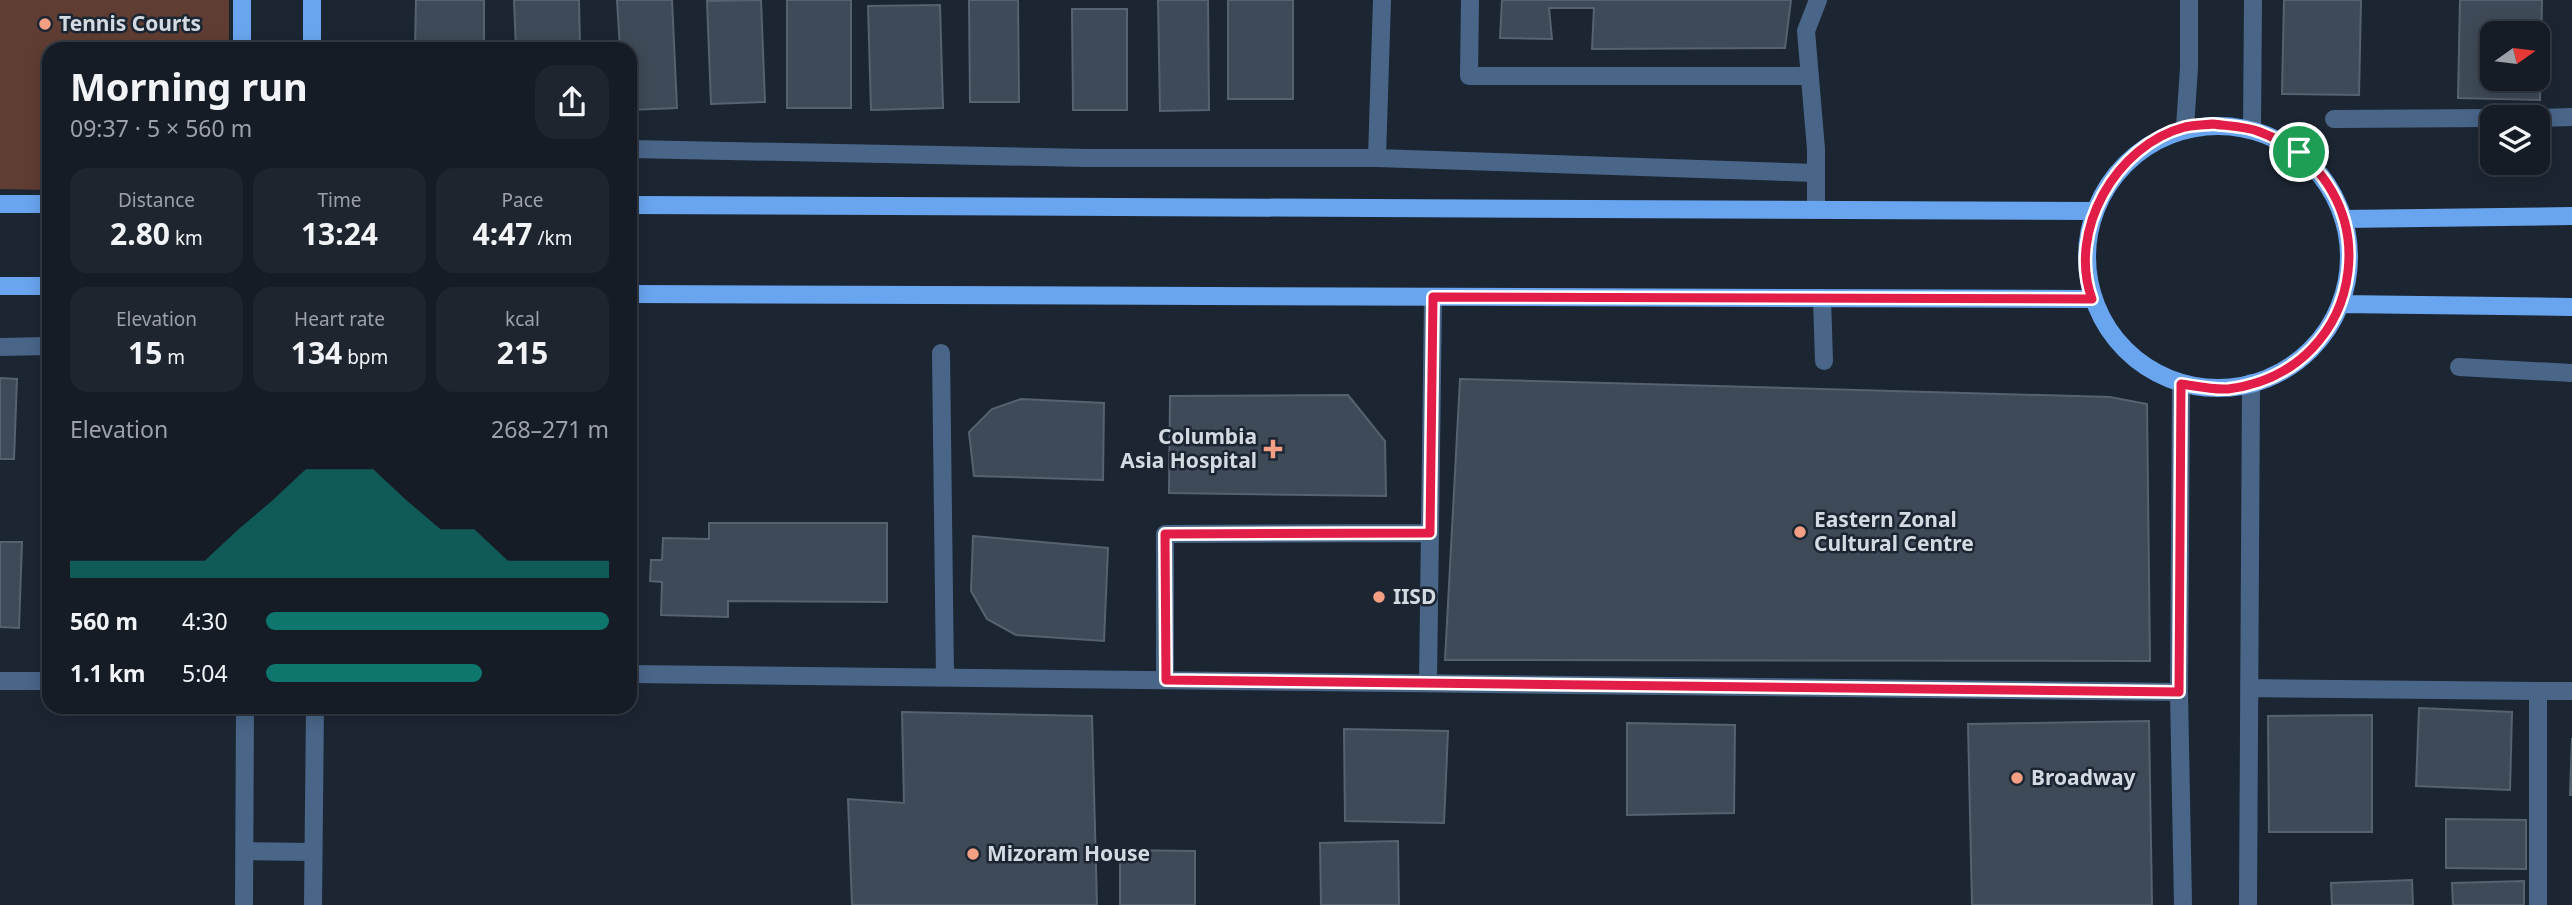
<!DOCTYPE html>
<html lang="en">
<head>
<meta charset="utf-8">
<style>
	body { margin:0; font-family:"Noto Sans",sans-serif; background:#1e252e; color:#f1f3f6; height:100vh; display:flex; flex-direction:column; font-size:26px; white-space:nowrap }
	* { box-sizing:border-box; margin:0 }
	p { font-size:23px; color:#9da1a7 }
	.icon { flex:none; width:38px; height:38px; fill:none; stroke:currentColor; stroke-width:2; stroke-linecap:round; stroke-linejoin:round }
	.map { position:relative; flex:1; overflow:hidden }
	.details { position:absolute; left:42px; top:42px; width:595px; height:672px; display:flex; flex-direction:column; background:#151c26; border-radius:21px; box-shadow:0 4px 18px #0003,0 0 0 2px #343a43 }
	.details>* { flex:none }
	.needle { width:46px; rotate:76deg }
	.controls { position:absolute; left:2480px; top:21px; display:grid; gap:14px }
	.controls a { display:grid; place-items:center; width:70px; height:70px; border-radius:14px; background:#151c26; box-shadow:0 4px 18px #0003,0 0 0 2px #343a43; font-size:35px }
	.pin { position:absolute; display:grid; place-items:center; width:60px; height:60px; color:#fff; margin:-30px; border:4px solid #fff; border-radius:50%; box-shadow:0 2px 7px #0007 }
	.round { display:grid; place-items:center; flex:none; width:74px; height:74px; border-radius:21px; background:#1e252e }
	.head { display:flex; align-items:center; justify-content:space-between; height:119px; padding:0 28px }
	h1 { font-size:38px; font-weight:700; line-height:52px }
	.metrics { display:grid; grid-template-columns:repeat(3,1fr); gap:10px; height:119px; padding:7px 28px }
	.metrics div { display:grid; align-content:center; border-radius:18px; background:#1e252e; text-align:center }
	.metrics b { font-size:30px; font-weight:700 }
	.metrics small { font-size:19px; font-weight:400 }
	.metrics p { font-size:19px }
	.chart { height:196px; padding:14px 28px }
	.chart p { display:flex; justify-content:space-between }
	.chart svg { width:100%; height:126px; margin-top:7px; fill:#0f766e; opacity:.7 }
	ul { padding:0 28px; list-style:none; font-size:23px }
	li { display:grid; grid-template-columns:112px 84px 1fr; align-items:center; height:52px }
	li i { height:18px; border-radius:9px; background:#0f766e }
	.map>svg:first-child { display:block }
	.green { fill:#603d32 }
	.building { fill:#3f4a58; stroke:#576271; stroke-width:2; fill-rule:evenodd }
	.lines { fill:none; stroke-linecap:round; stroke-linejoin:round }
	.minor { stroke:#496689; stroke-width:18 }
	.major { stroke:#69a5ef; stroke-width:18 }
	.route-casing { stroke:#fff; stroke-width:14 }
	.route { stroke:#e11d48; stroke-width:9 }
	.poi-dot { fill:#f39f84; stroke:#1c2633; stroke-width:2.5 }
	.labels { text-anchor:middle; stroke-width:5; stroke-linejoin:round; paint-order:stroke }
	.poi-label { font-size:21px; font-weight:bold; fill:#d3dae2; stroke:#1c2633; text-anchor:start }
</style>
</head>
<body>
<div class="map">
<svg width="2572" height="905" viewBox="0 0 2572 905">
	<rect width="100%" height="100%" fill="#1c2633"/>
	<path class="green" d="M0 0H229V49H49V190L0 189Z"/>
	<path class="building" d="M416 0H484V49H415Z
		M514 0H579L580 49H516Z
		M617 0H672L677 108 630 110V49H620Z
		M761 0 765 102 711 104 707 1Z
		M787 0H851V108H787Z
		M969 0H1018L1019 102H970Z
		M1158 0H1208L1209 110 1160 111Z
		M1228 0H1293V99H1228Z
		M1502 0H1791L1785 48 1592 49 1594 8H1549L1552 39 1500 38Z
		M2284 0H2361L2359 95 2282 94Z
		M2460 0H2542L2540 100 2458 98ZM2492 33H2538V79H2492Z
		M940 5 943 108 871 110 868 6Z
		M1072 9H1127V110H1073Z
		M0 378 17 379 14 459H0Z
		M1460 379 2110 397 2147 404 2150 661 1445 660Z
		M1348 395 1385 441 1386 496 1169 493 1170 396Z
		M1021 399 1104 403 1103 480 974 476 969 432 992 409Z
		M709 523H887V602L728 601V617L661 615 662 582 650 581 651 560H662L663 538 709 539Z
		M973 536 1108 548 1104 641 1016 635 987 619 971 591Z
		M0 542H22L19 628 0 627Z
		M2419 708 2512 712 2510 790 2416 786Z
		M902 712 1092 716 1097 905H852L848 799 904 803Z
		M2372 715V832H2269L2268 716Z
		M2149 721 2152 905H1972L1968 724Z
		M1627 723 1735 725 1734 813 1627 815Z
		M1344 729 1448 731 1444 823 1345 821Z
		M2572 738V795H2570Z
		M2446 819 2526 820V869L2446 868Z
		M1398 841 1399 905H1321L1320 843Z
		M1120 850 1195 851V905H1120Z
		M2412 880 2413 905H2332L2331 883Z
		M2524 881V905H2453L2452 883Z"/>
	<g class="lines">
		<path class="minor" d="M1382 0 1377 158 1816 173
			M1470 0 1469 76H1810
			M2538 118 2572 117
			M2334 119 2492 118
			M2185 127 2189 68V0
			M2252 130 2253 0
			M630 149 1088 158H1377
			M1816 210V149L1806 31 1818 0
			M1822 298 1824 361
			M0 347 49 346
			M941 353 945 677
			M2459 367 2572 373
			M2181 384 2179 692 2183 905
			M630 674 2179 692
			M1165 680V534L1430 533
			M0 681H49
			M1428 683 1433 297
			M2249 688 2538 691
			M244 851 313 852
			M244 905 245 707
			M313 905 315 707
			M2248 905 2251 383
			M2538 905V691H2572"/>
		<path class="major" d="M242 49V0
			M312 49V0
			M2087 257a131 131 0 1 1 262 0a131 131 0 1 1-262 0Z
			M0 204H49
			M630 205 2095 211
			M2343 219 2572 216
			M0 286H49
			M630 294 2092 299
			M2340 304 2572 307"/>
	</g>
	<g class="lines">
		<g class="route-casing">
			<path id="route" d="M2213 124C2227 126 2246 126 2260 132 2394 182 2371 371 2228 389 2214 390 2195 386 2181 384L2179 692 1166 680 1165 534 1430 533 1433 297 2092 299C2067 231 2116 145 2185 127 2194 125 2204 125 2213 124Z"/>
		</g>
		<use href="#route" class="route"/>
	</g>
	<g class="poi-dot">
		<circle cx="45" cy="24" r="7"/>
		<path d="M1269.5 438.5h7v7h7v7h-7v7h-7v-7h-7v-7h7z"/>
		<circle cx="1800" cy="532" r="7"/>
		<circle cx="1379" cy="597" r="7"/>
		<circle cx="2017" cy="778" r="7"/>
		<circle cx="973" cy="854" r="7"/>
	</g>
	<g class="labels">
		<g class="poi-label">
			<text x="59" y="31">Tennis Courts</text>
			<text x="1257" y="444" text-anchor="end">Columbia<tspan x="1257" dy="24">Asia Hospital</tspan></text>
			<text x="1814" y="527">Eastern Zonal<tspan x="1814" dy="24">Cultural Centre</tspan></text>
			<text x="1393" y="604">IISD</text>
			<text x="2031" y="785">Broadway</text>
			<text x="987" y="861">Mizoram House</text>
		</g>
	</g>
</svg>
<div class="controls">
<a><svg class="needle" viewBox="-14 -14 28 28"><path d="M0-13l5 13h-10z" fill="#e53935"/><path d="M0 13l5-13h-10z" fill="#9da1a7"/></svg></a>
<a><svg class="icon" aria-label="layers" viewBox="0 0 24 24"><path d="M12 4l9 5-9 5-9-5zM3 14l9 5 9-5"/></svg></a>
</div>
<div class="pin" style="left:2299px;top:152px;background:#1e9e55"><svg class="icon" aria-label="arrive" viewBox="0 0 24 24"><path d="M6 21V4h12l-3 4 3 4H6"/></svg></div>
<section class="details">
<div class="head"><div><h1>Morning run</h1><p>09:37 · 5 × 560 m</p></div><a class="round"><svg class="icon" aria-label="share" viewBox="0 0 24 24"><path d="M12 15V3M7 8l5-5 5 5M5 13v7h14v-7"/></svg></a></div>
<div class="metrics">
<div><p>Distance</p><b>2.80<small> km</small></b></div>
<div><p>Time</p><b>13:24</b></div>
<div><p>Pace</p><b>4:47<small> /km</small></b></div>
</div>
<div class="metrics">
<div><p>Elevation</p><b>15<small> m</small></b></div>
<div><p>Heart rate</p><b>134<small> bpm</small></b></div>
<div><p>kcal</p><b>215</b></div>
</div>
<div class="chart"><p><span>Elevation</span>268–271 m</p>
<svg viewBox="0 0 160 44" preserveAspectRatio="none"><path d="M0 44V38L10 38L20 38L30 38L40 38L50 27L60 17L70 6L80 6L90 6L100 17L110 27L120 27L130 38L140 38L150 38L160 38V44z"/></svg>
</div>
<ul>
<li><b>560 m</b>4:30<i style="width:100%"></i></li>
<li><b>1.1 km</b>5:04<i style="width:63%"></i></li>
</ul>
</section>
</div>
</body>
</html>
